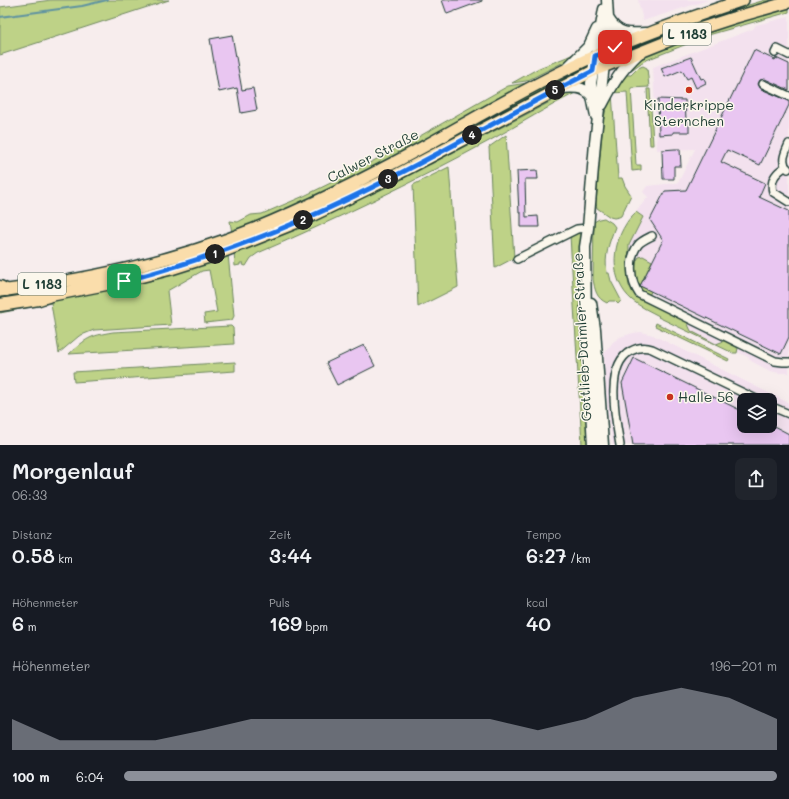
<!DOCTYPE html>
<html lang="de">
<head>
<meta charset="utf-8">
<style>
	body { margin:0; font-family:Mali,sans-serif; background:#20242c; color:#f1f3f6; height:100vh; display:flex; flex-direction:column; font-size:15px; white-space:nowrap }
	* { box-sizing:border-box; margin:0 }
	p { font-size:13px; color:#9ea1a6 }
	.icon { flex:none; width:22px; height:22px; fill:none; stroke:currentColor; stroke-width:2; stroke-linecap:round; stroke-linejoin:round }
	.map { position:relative; height:445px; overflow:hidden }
	.panel { display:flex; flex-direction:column; background:#171b24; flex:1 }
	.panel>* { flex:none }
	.fabs { position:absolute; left:737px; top:393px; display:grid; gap:8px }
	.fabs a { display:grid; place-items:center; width:40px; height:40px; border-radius:8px; background:#171b24; box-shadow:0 4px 16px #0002; font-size:20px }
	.pin { position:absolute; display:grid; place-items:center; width:34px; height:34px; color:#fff; margin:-17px; border-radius:8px; box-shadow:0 2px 6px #0006 }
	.km { position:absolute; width:20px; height:20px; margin:-10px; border-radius:50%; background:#222; color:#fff; font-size:11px; line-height:20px; text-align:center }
	.round { display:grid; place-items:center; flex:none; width:42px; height:42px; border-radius:8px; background:#20242c }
	.summary { display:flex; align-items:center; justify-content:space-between; height:68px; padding:0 12px }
	h1 { font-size:22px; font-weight:600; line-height:30px }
	.metrics { display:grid; grid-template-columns:repeat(3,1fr); gap:6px; height:68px; padding:4px 12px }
	.metrics div { display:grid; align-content:center }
	.metrics b { font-size:20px; font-weight:600 }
	.metrics small { font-size:11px; font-weight:400 }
	.metrics p { font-size:11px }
	.chart { height:112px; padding:8px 12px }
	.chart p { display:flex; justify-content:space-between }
	.chart svg { width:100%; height:72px; margin-top:4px; fill:#8c9099; opacity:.7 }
	ul { padding:0 12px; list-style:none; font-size:13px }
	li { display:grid; grid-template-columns:64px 48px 1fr; align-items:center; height:30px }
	li i { height:10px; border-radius:5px; background:#8c9099 }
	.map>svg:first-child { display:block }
	.built { fill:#f3e1ee; fill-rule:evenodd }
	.green { fill:#bed287; stroke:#6e885e }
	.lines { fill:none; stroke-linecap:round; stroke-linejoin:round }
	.stream { stroke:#5f93a1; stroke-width:2 }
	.building { fill:#e9c6f1; stroke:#1f3d34 }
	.minor-casing { stroke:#1f3d34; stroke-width:10 }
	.secondary-casing { stroke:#1f3d34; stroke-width:13 }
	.primary-casing { stroke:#1f3d34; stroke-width:14 }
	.trunk-casing { stroke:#1f3d34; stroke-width:15 }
	.minor { stroke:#fbf7ec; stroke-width:7 }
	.secondary { stroke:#fbf7ec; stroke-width:10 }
	.primary { stroke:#faddab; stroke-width:11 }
	.trunk { stroke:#faddab; stroke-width:12 }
	.route-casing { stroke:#fff; stroke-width:8 }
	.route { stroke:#1a73e8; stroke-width:5 }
	.poi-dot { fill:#c8321e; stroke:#fbf7ec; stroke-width:1.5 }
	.labels { text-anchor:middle; stroke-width:3; stroke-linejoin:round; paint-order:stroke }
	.shield { fill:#fbf7ec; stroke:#61756b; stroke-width:1 }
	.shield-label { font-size:13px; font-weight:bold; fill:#1f3d34 }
	.poi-label { font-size:14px; fill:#1f3d34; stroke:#fbf7ec }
	.street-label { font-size:14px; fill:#1f3d34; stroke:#fbf7ec }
</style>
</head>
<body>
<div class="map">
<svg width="789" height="445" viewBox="0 0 789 445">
	<rect width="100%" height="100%" fill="#f7eded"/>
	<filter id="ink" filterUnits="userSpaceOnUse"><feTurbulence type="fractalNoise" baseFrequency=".025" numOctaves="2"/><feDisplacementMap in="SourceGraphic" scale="8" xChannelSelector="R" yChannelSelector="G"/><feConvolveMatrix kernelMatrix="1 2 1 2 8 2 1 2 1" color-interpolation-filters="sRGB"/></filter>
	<g filter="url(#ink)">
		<path class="built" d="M638 0H708L643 21Z
			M789 17V373H779L770 371 751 361 748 357 733 350 724 349 658 317 659 316 642 307 626 295 618 279 614 262 617 243 625 225 648 197 643 192 647 186 676 183 679 181 695 149 657 150 653 67 753 29 756 25Z
			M641 332 653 335 789 403V445H613L608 414 604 354 613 342 620 337 633 333ZM744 400H770V426H744Z"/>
		<path class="green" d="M51 0H169L0 55V7Z
			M765 0H783L618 57V53C666 33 714 15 765 0Z
			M789 8V12L712 34 644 61 627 73V67L647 53 687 40 711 29Z
			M577 52 570 59 526 81 512 83 539 68 567 57Z
			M643 66 647 68 649 87 631 88 636 165H641V170L632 171 627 92 612 93 618 178H622L625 186 631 195 621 216 619 217 614 218 610 217 597 208 596 203 603 122 609 97 624 75H631L638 68Z
			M584 67 586 68 584 69 481 122 367 185 365 181 503 106Z
			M527 83C501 100 473 115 445 130 376 168 305 203 232 233L230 221 238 222 251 215 262 214 304 196 345 176 420 136 508 86Z
			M647 89H650L653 145H650Z
			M571 91H579C549 106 520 124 489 141 414 182 337 219 258 253L251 258 246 266 242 265 243 263H240V265L235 266 234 252 416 169 431 164Z
			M506 135 514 258 495 268 489 147Z
			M449 167 458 287 418 307 413 185Z
			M636 212 643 217 629 245 628 280 629 286 639 298 687 322 691 331 716 344 724 341 738 348 737 353H733L658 317 659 316C650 311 640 307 632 300 610 281 611 247 626 224 628 220 632 216 636 212Z
			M604 218 612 223 615 227C609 243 604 256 607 273H609L611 281 621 300 620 302 618 304 615 301H609L607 303C596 298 595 290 593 279L594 222 599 219Z
			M578 233 582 236 583 240 590 445H582L570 235Z
			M228 254 234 316 232 320 205 323 204 314 217 312 209 270 202 271 167 291 171 325 94 330 79 336 59 353 51 303 0 313V306Z
			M643 256 652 261 640 286 651 291 649 296C637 290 630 268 639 257Z
			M656 323 729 359 728 361 655 326Z
			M231 326 233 328 234 344 69 354C87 338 89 336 113 332Z
			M235 362V371L74 382 73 372Z"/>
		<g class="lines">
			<path class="stream" d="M0 17 82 6 107 0"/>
		</g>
		<path class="building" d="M442 0H482V1L447 14Z
			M232 35 242 90 253 88 257 110 241 113 237 88 219 92 210 39Z
			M754 50 775 60 776 58 789 64V90L765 79 760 80 758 84 761 89 789 101V105L760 165 727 150 721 162 765 183 759 197 789 211V337L781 354 640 286 663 240 650 220 665 191 686 190Z
			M691 57 701 79 704 78 706 83 696 88 691 77 687 79 682 70 665 77 661 68Z
			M658 99 685 100 686 120H689V132H673V134L659 135Z
			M675 149H680L681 166H674V179H663L662 150Z
			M537 170 538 179H525L526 217 538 216 539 227H521V213H519L517 171Z
			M364 345 375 366 337 385 326 363Z
			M634 358 744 412V426H770V424L789 434V445H633L622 383Z"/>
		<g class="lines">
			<g class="minor-casing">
				<path id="minor" d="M775 53 777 49 789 55
					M763 84 789 96
					M785 167C775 173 770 180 773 192L789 202
					M788 169C780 162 785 153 789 144
					M652 236C648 238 641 241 638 245 628 258 630 281 639 294L775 361 783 362H789
					M517 259 577 229 588 228
					M770 406 789 414
					M620 445C616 421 604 365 631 351 638 347 644 346 652 349L758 400"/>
			</g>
			<g class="secondary-casing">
				<path id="secondary" d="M608 18C618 35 628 34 646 33
					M568 67 589 46 597 29
					M560 88C573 87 583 86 592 96
					M602 105C614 82 620 71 639 53
					M596 116 592 96 591 83 604 9
					M591 303 595 329 603 445
					M593 445 586 322 585 247 588 228 595 143 607 39 608 18 607 0"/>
			</g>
			<g class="primary-casing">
				<path id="primary" d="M0 291C87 280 173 262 254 229 313 205 370 176 425 146 472 120 518 93 567 69 624 41 683 20 743 0
					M40 296H48L124 281 171 269 212 256 258 238 303 220 390 178 593 71 696 30 733 18 789 2"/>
			</g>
			<g class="trunk-casing">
				<path id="trunk" d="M0 287 6 290
					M0 305 39 299 48 296"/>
			</g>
			<use href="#minor" class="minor"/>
			<use href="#secondary" class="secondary"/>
			<use href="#primary" class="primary"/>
			<use href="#trunk" class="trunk"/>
		</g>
	</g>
	<g class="lines" filter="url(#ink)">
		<g class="route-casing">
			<path id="route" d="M124 281C185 265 244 245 302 220 402 177 496 120 593 71L595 56 615 47"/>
		</g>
		<use href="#route" class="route"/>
	</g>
	<g class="poi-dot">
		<circle cx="689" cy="90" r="4"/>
		<circle cx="670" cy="397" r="4"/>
	</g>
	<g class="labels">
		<g class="shield">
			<rect x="663" y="23" width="48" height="22" rx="3"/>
			<rect x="18" y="273" width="48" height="22" rx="3"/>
		</g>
		<g class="shield-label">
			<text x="687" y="39">L 1183</text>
			<text x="42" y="289">L 1183</text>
		</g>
		<g class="poi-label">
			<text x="689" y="110">Kinderkrippe<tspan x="689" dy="16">Sternchen</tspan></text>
			<text x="678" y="402" text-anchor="start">Halle 56</text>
		</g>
		<g class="street-label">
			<text transform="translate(373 156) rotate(-27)" y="5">Calwer Straße</text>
			<text transform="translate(582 337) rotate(-93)" y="5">Gottlieb-Daimler-Straße</text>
		</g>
	</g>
</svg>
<div class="fabs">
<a><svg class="icon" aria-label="layers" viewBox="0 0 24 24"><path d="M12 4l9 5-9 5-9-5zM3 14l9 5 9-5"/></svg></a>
</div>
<div class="pin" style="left:124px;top:281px;background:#1e9e55"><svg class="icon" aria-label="arrive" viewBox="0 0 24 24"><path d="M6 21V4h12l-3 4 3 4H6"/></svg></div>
<div class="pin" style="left:615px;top:47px;background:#d93025"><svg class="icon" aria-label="check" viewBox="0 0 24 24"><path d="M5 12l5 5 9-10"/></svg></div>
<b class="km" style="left:215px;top:254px">1</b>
<b class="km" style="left:303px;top:220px">2</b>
<b class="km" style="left:388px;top:179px">3</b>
<b class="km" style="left:472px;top:135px">4</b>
<b class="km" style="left:555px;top:90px">5</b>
</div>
<section class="panel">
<div class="summary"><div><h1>Morgenlauf</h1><p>06:33</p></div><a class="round"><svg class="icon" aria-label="share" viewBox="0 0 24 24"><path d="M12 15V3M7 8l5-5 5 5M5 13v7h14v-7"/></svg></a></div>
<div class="metrics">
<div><p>Distanz</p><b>0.58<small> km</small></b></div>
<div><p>Zeit</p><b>3:44</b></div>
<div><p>Tempo</p><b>6:27<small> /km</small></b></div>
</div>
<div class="metrics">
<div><p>Höhenmeter</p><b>6<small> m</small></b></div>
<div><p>Puls</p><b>169<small> bpm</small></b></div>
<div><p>kcal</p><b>40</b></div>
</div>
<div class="chart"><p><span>Höhenmeter</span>196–201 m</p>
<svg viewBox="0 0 160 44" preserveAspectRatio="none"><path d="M0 44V25L10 38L20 38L30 38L40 32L50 25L60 25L70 25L80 25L90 25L100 25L110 32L120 25L130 12L140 6L150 12L160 25V44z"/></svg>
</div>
<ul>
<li><b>100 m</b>6:04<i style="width:100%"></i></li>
</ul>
</section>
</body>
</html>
